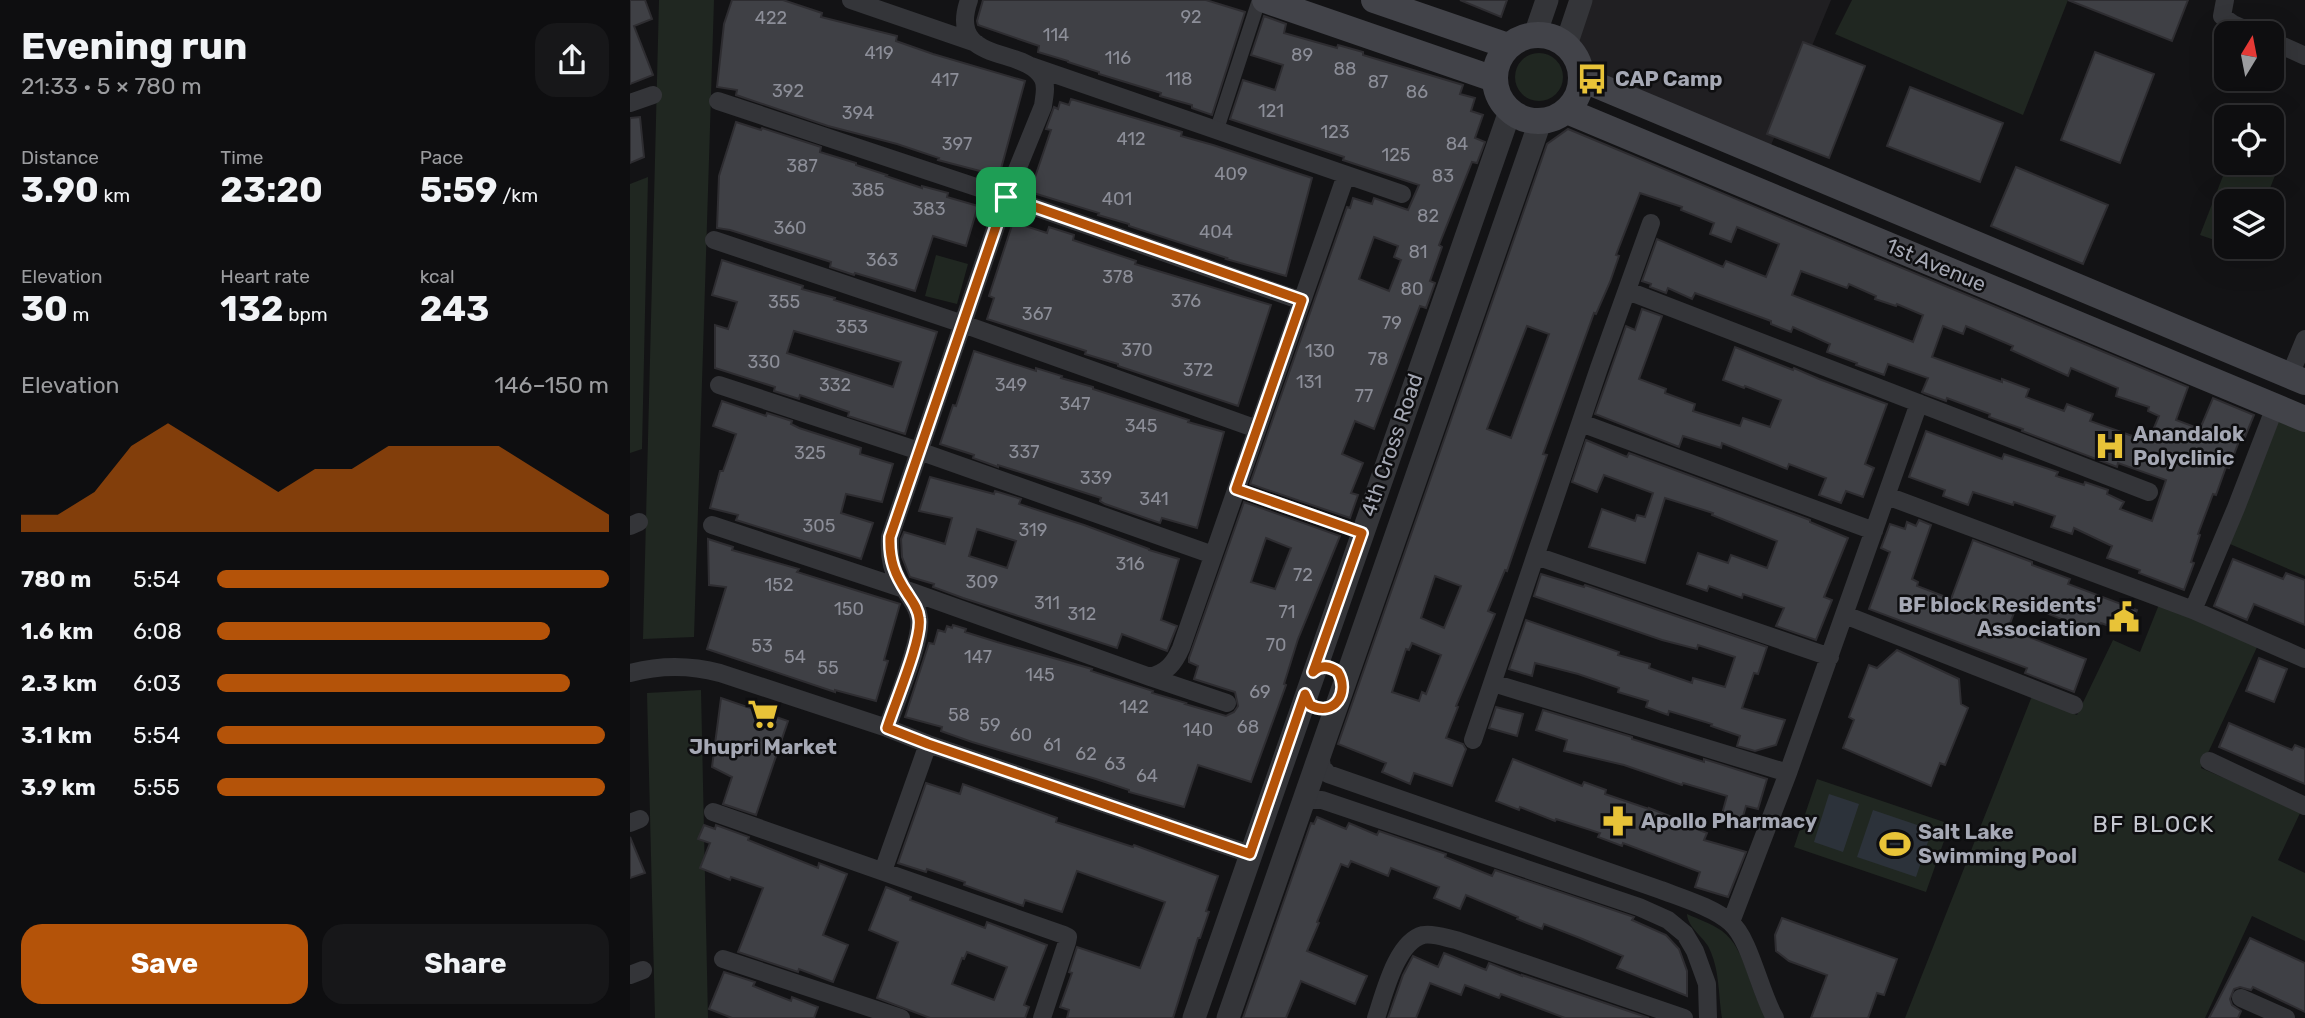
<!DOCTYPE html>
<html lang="en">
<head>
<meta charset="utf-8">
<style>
	body { margin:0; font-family:Rubik,sans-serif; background:#171719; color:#f1f3f6; height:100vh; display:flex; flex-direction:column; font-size:26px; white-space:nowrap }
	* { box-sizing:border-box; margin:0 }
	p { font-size:23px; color:#9b9c9f }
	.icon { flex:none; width:38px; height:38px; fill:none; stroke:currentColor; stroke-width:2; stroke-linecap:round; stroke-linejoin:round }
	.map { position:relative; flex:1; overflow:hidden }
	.drawer { display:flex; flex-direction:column; background:#0e0e10; width:630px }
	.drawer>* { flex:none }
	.needle { width:46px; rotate:10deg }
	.tools { position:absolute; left:1584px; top:21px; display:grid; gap:14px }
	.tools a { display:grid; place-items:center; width:70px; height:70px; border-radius:14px; background:#0e0e10; box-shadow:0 7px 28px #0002,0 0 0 2px #2e2e30; font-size:35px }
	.pin { position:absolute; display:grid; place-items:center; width:60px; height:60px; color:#fff; margin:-30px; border-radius:14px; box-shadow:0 4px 10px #0006 }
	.round { display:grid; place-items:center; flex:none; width:74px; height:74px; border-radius:21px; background:#171719 }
	.head { display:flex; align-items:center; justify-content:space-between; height:119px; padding:0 21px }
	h1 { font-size:38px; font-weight:700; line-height:52px }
	.stats { display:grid; grid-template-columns:repeat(3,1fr); gap:10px; height:119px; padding:7px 21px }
	.stats div { display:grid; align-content:center }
	.stats b { font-size:35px; font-weight:700 }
	.stats small { font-size:19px; font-weight:400 }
	.stats p { font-size:19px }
	.chart { height:196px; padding:14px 21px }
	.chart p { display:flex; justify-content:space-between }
	.chart svg { width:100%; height:126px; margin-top:7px; fill:#b45309; opacity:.7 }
	.action { display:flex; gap:14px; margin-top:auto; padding:14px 21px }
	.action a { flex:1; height:80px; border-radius:21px; background:#b45309; color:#fff; font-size:28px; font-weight:700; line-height:80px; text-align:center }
	.action a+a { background:#171719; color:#f1f3f6 }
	ul { padding:0 21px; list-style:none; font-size:23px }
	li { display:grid; grid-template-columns:112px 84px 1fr; align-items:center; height:52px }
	li i { height:18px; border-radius:9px; background:#b45309 }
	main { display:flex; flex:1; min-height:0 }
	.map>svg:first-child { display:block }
	.built { fill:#201f22 }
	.green { fill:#202721 }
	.water { fill:#2c323a }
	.building { fill:#3f4045; stroke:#2e2d31; stroke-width:2; fill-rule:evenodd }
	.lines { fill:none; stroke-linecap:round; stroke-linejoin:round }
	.pedestrian { stroke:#343539; stroke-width:14 }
	.minor { stroke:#343539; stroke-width:18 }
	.tertiary { stroke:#343539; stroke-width:23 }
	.secondary { stroke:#424349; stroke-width:26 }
	.route-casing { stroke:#fff; stroke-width:14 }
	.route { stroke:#b45309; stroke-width:9 }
	.labels { text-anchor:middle; stroke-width:5; stroke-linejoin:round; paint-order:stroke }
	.number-label { font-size:18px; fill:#8c8e98 }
	.poi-label { font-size:21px; font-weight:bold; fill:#a5a8b4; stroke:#0e0e10; text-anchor:start }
	.street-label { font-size:21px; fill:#a5a8b4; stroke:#0e0e10 }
	.neighbourhood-label { font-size:23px; letter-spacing:2px; fill:#c6c8d1; stroke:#0e0e10 }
</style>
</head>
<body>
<main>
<section class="drawer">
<div class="head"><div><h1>Evening run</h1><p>21:33 · 5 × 780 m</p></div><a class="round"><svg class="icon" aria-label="share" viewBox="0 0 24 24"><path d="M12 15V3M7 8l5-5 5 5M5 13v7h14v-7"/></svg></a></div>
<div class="stats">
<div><p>Distance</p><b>3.90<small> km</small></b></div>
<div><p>Time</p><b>23:20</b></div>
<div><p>Pace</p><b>5:59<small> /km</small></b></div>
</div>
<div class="stats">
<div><p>Elevation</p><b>30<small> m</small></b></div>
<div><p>Heart rate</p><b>132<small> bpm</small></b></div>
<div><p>kcal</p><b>243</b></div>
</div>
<div class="chart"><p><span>Elevation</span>146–150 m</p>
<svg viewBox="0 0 160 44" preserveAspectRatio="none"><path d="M0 44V38L10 38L20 30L30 14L40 6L50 14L60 22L70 30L80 22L90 22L100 14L110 14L120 14L130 14L140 22L150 30L160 38V44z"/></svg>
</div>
<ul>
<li><b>780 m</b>5:54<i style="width:100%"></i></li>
<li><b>1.6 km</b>6:08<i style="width:85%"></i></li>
<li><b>2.3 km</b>6:03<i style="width:90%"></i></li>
<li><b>3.1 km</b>5:54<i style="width:99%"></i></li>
<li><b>3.9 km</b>5:55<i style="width:99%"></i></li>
</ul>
<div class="action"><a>Save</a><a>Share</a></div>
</section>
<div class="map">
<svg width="1675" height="1018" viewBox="0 0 1675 1018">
	<rect width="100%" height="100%" fill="#131315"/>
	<path class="built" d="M958 0H1201L1139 150 962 69 946 36Z"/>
	<path class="green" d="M29 0H84L64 637 13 639Z
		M1222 0H1438L1393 115 1205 34Z
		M885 77a24 24 0 1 1 48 0a24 24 0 1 1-48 0Z
		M1642 145 1655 150 1635 201H1596V244L1570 235 1598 163H1642Z
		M18 177 12 449 0 453V184Z
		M306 255 338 264 327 304 295 296Z
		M1646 419 1675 430V576L1600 544Z
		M1530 602 1628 645 1571 768 1671 811 1648 860 1675 873V941L1622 916 1575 1018H1275L1402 696 1447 715 1483 640 1510 652Z
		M71 690 78 1018H25L17 693Z
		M1187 779 1320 824 1296 892 1164 847Z
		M1057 914C1068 919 1082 924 1092 931 1117 949 1119 993 1137 1018H1092C1088 993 1090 969 1078 946 1071 935 1058 927 1057 914Z"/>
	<path class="water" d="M1199 794 1229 804 1213 852 1184 842Z
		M1243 810 1302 830 1286 877 1227 857Z"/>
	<path class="building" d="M0 0H15L22 19 4 26 23 75 0 84Z
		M102 0H153L192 13 191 17 267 36 266 41 303 54 395 81 369 176 308 160 309 158 267 144 198 126 106 95 107 90 87 87 94 24Z
		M353 0H576L615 12 582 115 562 108V105L530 96 531 93 469 74V72L438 62V61L408 52 409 46 348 25 347 21Z
		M830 0H877L871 17Z
		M1438 0H1558L1542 41Z
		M634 16 656 24 654 33 707 48 708 45 733 52V55L833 85 830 94 845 98 841 111 853 115 845 138 855 142 847 163 842 162 809 245 812 247 800 281 805 283 796 308 790 306 744 429 725 421 712 454 733 463 721 493 728 495 720 518 620 484 717 207 720 208 723 198 742 204 744 198 778 210 789 185 713 160 714 157 600 119 613 80 645 90 653 65 621 55ZM744 237 768 246 764 257 771 260 759 291 729 279Z
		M1173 42 1235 66 1199 158 1137 134Z
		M1465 52 1524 74 1490 163 1431 140Z
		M1280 87 1373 123 1350 182 1257 146Z
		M441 99 552 132 551 136 583 145 682 178 656 276 596 259 597 258 499 226V224L468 215 469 213 400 192 421 130 416 129 424 107 428 109 430 102 439 105Z
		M10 117 14 157 0 163V118Z
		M106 122 131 130 132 128 191 147 190 152 226 163V165L257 175 256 176 292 188V186L318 193 317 197 348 206 336 246 303 236 285 291 225 273 224 275 200 267 201 262 100 230 87 228 89 176Z
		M938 129 1558 387 1546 420 1570 429 1583 398 1624 415 1615 437 1611 436 1599 468 1596 467 1586 495 1583 494 1568 534 1570 535 1561 562 1564 563 1554 590 1509 573 1510 570 1477 558 1482 546 1444 528 1442 534 1421 527 1425 516 1384 502 1383 505 1343 492 1338 505 1313 496 1315 490 1279 477 1296 431 1372 459 1374 454 1428 472 1426 476 1454 485 1455 482 1478 490 1477 494 1494 502 1490 509 1522 521 1536 480 1488 463 1487 467 1392 431 1393 429 1359 417 1360 414 1317 398 1316 401 1294 393 1292 392 1298 378 1258 364 1254 375 1226 365 1227 363 1197 352 1200 344 1163 327 1161 332 1141 324V321L1065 293 1062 299 1038 288 1036 293 1020 287 1021 284 1012 281 1027 239 1093 267 1096 261 1136 277 1149 244 1107 227 1101 242 1080 234 1084 223 1051 210 1052 207 1010 193 986 255 989 256 980 282 966 314 964 313 913 454 917 455 877 571 875 570 858 611 865 614 826 706 828 707 816 738 833 744 836 749 822 786 784 773 780 784 752 772 756 763 708 744 917 144ZM1171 271 1217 288 1219 284 1246 296 1245 299 1266 306 1267 304 1293 315 1283 342 1162 295ZM897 326 919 334 881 438 857 429ZM1313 326 1333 334 1336 326 1383 346 1381 350 1438 376 1441 368 1488 388 1486 396 1519 407 1518 411 1529 416 1521 435 1511 431 1508 438 1460 421 1463 414 1437 404 1434 411 1396 397 1399 389 1372 379V382L1302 357ZM805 576 831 586 814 628 791 618ZM782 643 811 655 796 694 792 692 789 701 762 692 776 649 779 650Z
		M1386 167 1478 205 1453 264 1361 226Z
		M383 222 417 233 419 227 444 235 443 240 506 261 505 264 641 305 608 406 488 366V364L455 354 456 351 357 319 364 298 359 296Z
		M92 260 173 286 172 289 205 298 204 300 307 332 275 434 218 416 219 412 170 395 169 399 144 391 145 387 85 368V325L98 329 107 302 82 295ZM164 331 271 362 263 387 157 353Z
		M1012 309 1032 316 1009 379 1036 389 1035 393 1065 404 1063 411 1110 426 1113 418 1140 427 1151 400 1115 386 1114 388 1093 380 1105 347 1163 370 1164 368 1189 379 1257 404 1235 464 1244 468 1233 497 1216 491 1211 503 1189 495 1196 478 1159 464 1157 469 1092 443 1091 448 1053 436 1049 447 965 414 996 326 1005 330Z
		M344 351 406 371V368L432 376 431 378 463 387V389L559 420 558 422 594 432 567 528 532 518 530 523 475 504 470 501 471 498 368 465V467L343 458 344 455 310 444 323 405 326 406Z
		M92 401 136 416 137 413 162 421 161 424 169 428 231 448 230 454 263 464 252 502 216 494 211 513 243 523 231 559 106 520 108 515 80 508 90 471H93L106 434 83 426Z
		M956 440 997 457 999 453 1180 520V522L1218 538 1194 597 1202 600 1186 640 1146 626 1154 608 1113 594 1112 598 1079 586 1077 591 1057 584 1068 553 1098 563 1101 555 1137 568 1147 541 1082 515 1083 513 1035 498 1015 563 959 547 972 509 1005 521 1007 515 1015 517 1023 493 974 475 967 492 942 482Z
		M300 477 364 494 365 491 391 499 389 504 454 525 519 549V550L549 559 531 620 547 626 537 651 492 634 487 648 333 598 303 587 304 584 280 577 272 557 271 539 274 532 315 544 322 518 289 511ZM347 529 386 541 377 568 339 556Z
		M614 502 710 536 668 639 654 684 656 685 621 782 568 765 554 807 499 792V790L466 779 342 742 311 731 312 727 275 717 299 643 304 644 308 630 315 632 317 626 322 628 323 625 336 629 335 632 367 642 462 669 461 671 523 691 522 693 556 703 555 704 596 716 604 712 608 706 605 692 564 679 568 666 559 662V658ZM636 538 661 548 645 589 621 582Z
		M1289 520 1301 525 1282 579 1288 582 1287 586 1321 599 1343 540 1402 562V565L1440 579 1438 584 1507 610 1499 633 1471 623 1467 633 1388 602 1378 629 1456 659 1444 692 1395 673 1397 668 1239 609 1260 552 1251 548 1260 524 1275 529 1277 522 1286 526Z
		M78 539 103 547 102 550 169 569 167 572 270 604 254 660 258 661 246 701 205 690V692L77 649 96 587 79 585Z
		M1603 559 1653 579 1656 573 1675 580V625L1624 604 1617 620 1584 606Z
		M911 574 954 587 955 585 1137 647 1128 674 1124 673 1112 708 1155 720 1146 745 1125 751 1107 746 1110 736 1081 726 1082 724 1039 711 1038 715 1016 707 1018 701 988 692 989 688 948 674 905 663 902 676 879 669 896 620 989 652 988 655 1020 664 1019 668 1062 683 1063 678 1095 687 1105 657 1068 645 1067 649 1032 640 904 596Z
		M1267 650 1329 679 1331 704 1338 708 1315 765 1310 763 1301 786 1213 748 1224 720 1219 717 1239 665 1247 668Z
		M1629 658 1657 669 1644 702 1616 691Z
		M91 698 158 721 126 815 93 804 102 777 82 767Z
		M866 707 893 714 887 736 859 728Z
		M913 710 1002 737V739L1074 762V759L1137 779 1128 809 1116 806 1112 820 1092 814 1097 796 1053 783 1052 785 994 765 934 751 937 740 906 730Z
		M1599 723 1662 750 1665 745 1675 749V784L1589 747Z
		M883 759 952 786 954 782 976 790 975 794 1019 809V808L1042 817V819L1077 833 1074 840 1116 852 1098 897 1065 887 1070 872 993 843 992 846 968 837 970 833 926 819 925 821 890 807 889 810 866 801Z
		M296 783 330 794 333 784 427 818 426 822 503 847 504 845 588 876 576 911 579 912 570 938H568L543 1018H437L439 1010 430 1007 442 973 439 972 447 947 510 968 535 902 447 871 432 912 395 900 393 906 334 885 335 882 297 869 296 872 268 863Z
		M687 817 716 829 719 823 747 835 749 831 816 854 815 857 862 876 865 870 1004 917 1002 920 1036 935 1049 949 1057 971V996L987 968 993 956 950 938 914 924 912 929 887 919 888 917 836 895 830 909 804 898 809 887 761 868 758 876 721 861 718 867 711 864 687 922 689 923 677 951 737 976 725 1004 671 981 656 1018H613L681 823 684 824Z
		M74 825 85 829 86 825 119 837 118 840 188 868 189 863 217 874 193 935 218 945 203 982 169 969 168 972 108 952 133 888 101 877 100 880 70 868 80 843 68 839Z
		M0 837 15 873 0 878Z
		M256 887 281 897 280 900 355 928 357 922 417 945 394 1005 399 1007 395 1018H300L247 998 268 942 239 930ZM337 952 377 967 364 1000 322 984 332 958 334 959Z
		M1152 918 1267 959 1254 995 1247 993 1238 1018H1181L1197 975 1159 961 1146 951 1145 935Z
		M1620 938 1675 963V1012L1623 987 1621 990 1610 987 1604 989 1600 999 1602 1005 1611 1011 1608 1018H1579Z
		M814 953 856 970 859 963 892 976V975L1019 1018H935L871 994 869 998 835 985 831 995 800 983 786 1018H758L773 975 783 956 808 967Z
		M94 972 125 982 123 986 161 1001 162 997 188 1007 184 1018H102L79 1009Z"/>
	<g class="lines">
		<path class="pedestrian" d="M587 129 629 0
			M606 489 732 533"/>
		<path class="minor" d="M221 0 346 43
			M1595 0 1592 16 1603 24 1623 33
			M1642 41 1675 56
			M401 66 772 194
			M88 101 376 197 672 301
			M0 103 23 95
			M84 240 333 324 627 429
			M998 291 1519 492
			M1660 375 1675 339
			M89 385 289 451 583 555
			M951 423 1244 531
			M1257 496 1563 610 1675 659
			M82 525 274 589 520 677C537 672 544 664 551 648L716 175
			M0 526 9 522
			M906 556 1200 657
			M1563 610 1606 508 1645 407
			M1215 615 1444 705
			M0 673C30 665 60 665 90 673L257 728 298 744 620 854
			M520 677 597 703
			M863 683 1158 773
			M257 728C265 705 293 638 289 618 287 603 275 592 268 580 260 567 259 552 260 537L376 197 413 106C414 97 417 87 413 79 397 45 316 66 339 0
			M843 740 969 368 1021 223
			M690 754 692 767 698 774 1031 890C1052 898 1085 908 1101 923 1120 939 1130 993 1145 1018
			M1579 761 1675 806
			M672 804 682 800H692L1009 907 1038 920 1055 934 1065 951 1077 984 1078 1018
			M83 812 434 935 438 937 437 942 412 1018
			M0 823 10 819
			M253 871 298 744
			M1101 922 1158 773 1289 403
			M93 959 271 1018
			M0 975 13 970
			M1611 998 1656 1018
			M746 1018C754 995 766 942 793 935 804 933 816 938 826 940L1054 1018"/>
		<path class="tertiary" d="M905 35 917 0
			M936 45 951 0
			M564 1018 880 111
			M598 1018 910 122"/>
		<path class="secondary" d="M635 0 864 79
			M744 0 878 46
			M865 78a43 43 0 1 1 86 0a43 43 0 1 1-86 0Z
			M952 79 1675 382
			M937 111 1675 419"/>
	</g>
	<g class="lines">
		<g class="route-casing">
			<path id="route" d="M376 197 672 300 606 489 732 533 683 672C691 664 700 666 708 672 720 692 705 718 680 705L675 694 620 854 298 744 257 728C264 705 293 638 289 618 288 608 282 601 277 593 265 575 259 560 260 537Z"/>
		</g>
		<use href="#route" class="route"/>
	</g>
	<defs>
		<g id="bus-bare" transform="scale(2.415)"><path d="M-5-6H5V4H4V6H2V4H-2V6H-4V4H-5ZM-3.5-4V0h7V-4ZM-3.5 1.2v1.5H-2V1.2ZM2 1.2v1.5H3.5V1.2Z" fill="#e8c338" stroke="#0e0e10" stroke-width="2.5" paint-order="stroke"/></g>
		<g id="hospital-bare" transform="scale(2.415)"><path d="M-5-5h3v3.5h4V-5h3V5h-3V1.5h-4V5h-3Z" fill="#e8c338" stroke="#0e0e10" stroke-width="2.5" paint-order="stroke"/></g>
		<g id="civic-bare" transform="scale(2.415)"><path d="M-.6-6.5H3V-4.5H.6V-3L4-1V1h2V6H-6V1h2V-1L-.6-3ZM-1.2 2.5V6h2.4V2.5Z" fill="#e8c338" stroke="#0e0e10" stroke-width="2.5" paint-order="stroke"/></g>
		<g id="supermarket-bare" transform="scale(2.415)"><path d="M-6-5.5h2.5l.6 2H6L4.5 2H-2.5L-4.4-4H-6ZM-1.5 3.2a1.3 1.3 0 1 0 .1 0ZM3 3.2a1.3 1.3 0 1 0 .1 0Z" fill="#e8c338" stroke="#0e0e10" stroke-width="2.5" paint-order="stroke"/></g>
		<g id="pharmacy-bare" transform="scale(2.415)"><path d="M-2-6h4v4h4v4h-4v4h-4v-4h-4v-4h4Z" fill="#e8c338" stroke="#0e0e10" stroke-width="2.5" paint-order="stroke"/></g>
		<g id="stadium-bare" transform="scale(2.415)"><path d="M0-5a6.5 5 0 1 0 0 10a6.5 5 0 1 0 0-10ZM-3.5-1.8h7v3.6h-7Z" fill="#e8c338" stroke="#0e0e10" stroke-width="2.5" paint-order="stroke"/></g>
	</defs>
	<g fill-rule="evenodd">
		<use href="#bus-bare" x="962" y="79"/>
		<use href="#hospital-bare" x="1480" y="446"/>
		<use href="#civic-bare" x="1494" y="617"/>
		<use href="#supermarket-bare" x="133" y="714"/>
		<use href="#pharmacy-bare" x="988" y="821"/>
		<use href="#stadium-bare" x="1265" y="844"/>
	</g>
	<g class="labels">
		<g class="number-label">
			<text x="561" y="23">92</text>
			<text x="141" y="24">422</text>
			<text x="426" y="41">114</text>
			<text x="249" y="59">419</text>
			<text x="672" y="61">89</text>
			<text x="488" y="64">116</text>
			<text x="715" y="75">88</text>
			<text x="549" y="85">118</text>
			<text x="315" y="86">417</text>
			<text x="748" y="88">87</text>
			<text x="158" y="97">392</text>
			<text x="787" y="98">86</text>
			<text x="641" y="117">121</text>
			<text x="228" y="119">394</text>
			<text x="705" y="138">123</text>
			<text x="501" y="145">412</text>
			<text x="327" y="150">397</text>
			<text x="827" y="150">84</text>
			<text x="766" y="161">125</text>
			<text x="172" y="172">387</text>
			<text x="601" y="180">409</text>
			<text x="813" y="182">83</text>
			<text x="238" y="196">385</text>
			<text x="487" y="205">401</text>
			<text x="299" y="215">383</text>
			<text x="798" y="222">82</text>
			<text x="160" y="234">360</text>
			<text x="586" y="238">404</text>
			<text x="788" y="258">81</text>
			<text x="252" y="266">363</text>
			<text x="488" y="283">378</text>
			<text x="782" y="295">80</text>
			<text x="556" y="307">376</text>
			<text x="154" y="308">355</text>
			<text x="407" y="320">367</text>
			<text x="762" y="329">79</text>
			<text x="222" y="333">353</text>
			<text x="507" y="356">370</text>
			<text x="690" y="357">130</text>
			<text x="748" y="365">78</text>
			<text x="134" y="368">330</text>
			<text x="568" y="376">372</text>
			<text x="679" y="388">131</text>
			<text x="205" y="391">332</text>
			<text x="381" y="391">349</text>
			<text x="734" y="402">77</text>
			<text x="445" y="410">347</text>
			<text x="511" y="432">345</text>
			<text x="394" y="458">337</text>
			<text x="180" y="459">325</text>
			<text x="466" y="484">339</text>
			<text x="524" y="505">341</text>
			<text x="189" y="532">305</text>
			<text x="403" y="536">319</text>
			<text x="500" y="570">316</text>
			<text x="673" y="581">72</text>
			<text x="352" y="588">309</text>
			<text x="149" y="591">152</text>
			<text x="417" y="609">311</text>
			<text x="219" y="615">150</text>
			<text x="657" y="618">71</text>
			<text x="452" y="620">312</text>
			<text x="646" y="651">70</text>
			<text x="132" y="652">53</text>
			<text x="165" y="663">54</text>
			<text x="348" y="663">147</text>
			<text x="198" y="674">55</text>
			<text x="410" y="681">145</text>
			<text x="630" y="698">69</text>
			<text x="504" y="713">142</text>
			<text x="329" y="721">58</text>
			<text x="360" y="731">59</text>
			<text x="618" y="733">68</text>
			<text x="568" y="736">140</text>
			<text x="391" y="741">60</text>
			<text x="422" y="751">61</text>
			<text x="456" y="760">62</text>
			<text x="485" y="770">63</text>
			<text x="517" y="782">64</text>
		</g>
		<g class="poi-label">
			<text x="985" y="86">CAP Camp</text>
			<text x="1503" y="441">Anandalok<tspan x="1503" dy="24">Polyclinic</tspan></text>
			<text x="1471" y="612" text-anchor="end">BF block Residents'<tspan x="1471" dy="24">Association</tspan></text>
			<text x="133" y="754" text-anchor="middle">Jhupri Market</text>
			<text x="1011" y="828">Apollo Pharmacy</text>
			<text x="1288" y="839">Salt Lake<tspan x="1288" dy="24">Swimming Pool</tspan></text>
		</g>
		<g class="street-label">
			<text transform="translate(1306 265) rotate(23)" y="7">1st Avenue</text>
			<text transform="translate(762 445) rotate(-71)" y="7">4th Cross Road</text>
		</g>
		<g class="neighbourhood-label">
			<text x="1524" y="832">BF BLOCK</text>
		</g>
	</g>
</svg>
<div class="tools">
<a><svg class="needle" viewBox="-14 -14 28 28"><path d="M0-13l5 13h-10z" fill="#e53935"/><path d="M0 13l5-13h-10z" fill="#9b9c9f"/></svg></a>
<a><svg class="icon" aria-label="locate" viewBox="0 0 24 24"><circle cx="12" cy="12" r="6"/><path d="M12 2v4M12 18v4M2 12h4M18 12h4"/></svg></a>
<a><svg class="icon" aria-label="layers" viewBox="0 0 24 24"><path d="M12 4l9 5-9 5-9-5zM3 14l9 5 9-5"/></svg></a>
</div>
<div class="pin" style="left:376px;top:197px;background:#1e9e55"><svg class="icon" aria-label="arrive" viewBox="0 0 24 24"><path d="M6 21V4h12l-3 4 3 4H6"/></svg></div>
</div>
</main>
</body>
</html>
